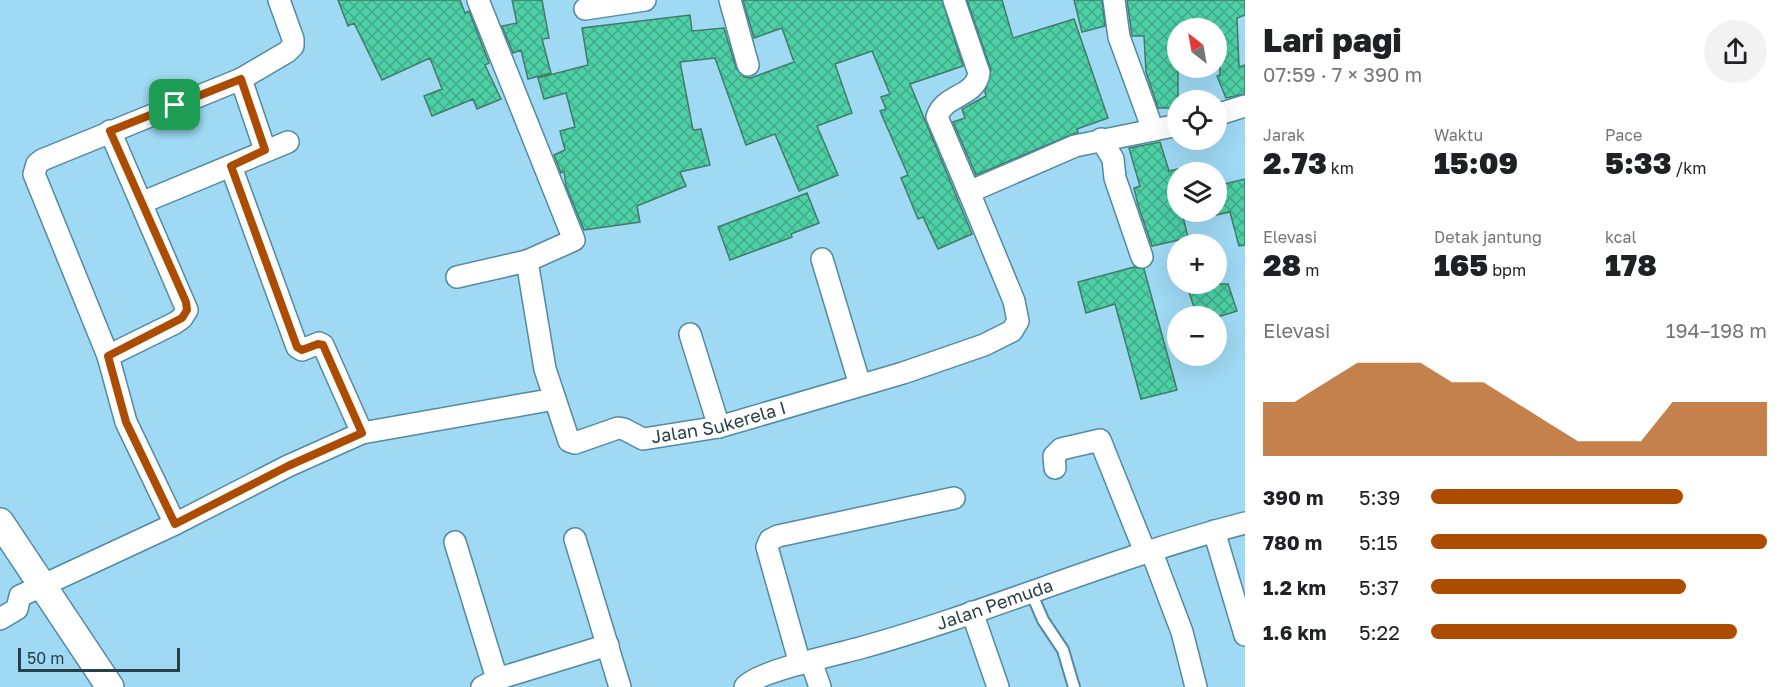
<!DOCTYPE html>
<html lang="id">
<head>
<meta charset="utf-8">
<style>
	body { margin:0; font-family:"Golos Text",sans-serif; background:#f2f2f2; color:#202124; height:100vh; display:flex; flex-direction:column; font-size:22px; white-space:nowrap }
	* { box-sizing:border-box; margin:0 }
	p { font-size:20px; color:#757577 }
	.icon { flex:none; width:33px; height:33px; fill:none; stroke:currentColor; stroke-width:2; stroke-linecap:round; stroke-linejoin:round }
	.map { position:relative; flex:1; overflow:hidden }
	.details { display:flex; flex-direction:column; background:#fff; width:540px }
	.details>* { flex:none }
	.needle { width:39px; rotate:329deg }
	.controls { position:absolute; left:1167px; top:18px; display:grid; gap:12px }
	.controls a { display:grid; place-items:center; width:60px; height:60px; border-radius:50%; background:#fff; box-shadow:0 6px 24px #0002; font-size:30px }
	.scale { position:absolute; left:18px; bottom:15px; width:162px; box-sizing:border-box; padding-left:6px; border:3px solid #28404a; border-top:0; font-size:16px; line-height:21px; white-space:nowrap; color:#28404a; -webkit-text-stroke:4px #9fd9f4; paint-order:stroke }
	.pin { position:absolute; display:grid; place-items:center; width:51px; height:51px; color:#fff; margin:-26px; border-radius:12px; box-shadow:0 3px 9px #0006 }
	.round { display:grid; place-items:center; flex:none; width:63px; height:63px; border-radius:32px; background:#f2f2f2 }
	.headline { display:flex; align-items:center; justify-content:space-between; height:102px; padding:0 18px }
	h1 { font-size:33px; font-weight:800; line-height:45px }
	.figures { display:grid; grid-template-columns:repeat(3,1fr); gap:9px; height:102px; padding:6px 18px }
	.figures div { display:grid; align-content:center }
	.figures b { font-size:30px; font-weight:800 }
	.figures small { font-size:16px; font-weight:400 }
	.figures p { font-size:16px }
	.chart { height:168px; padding:12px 18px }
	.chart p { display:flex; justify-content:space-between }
	.chart svg { width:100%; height:108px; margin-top:6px; fill:#ac4c00; opacity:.7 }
	ul { padding:0 18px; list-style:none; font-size:20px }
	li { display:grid; grid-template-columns:96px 72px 1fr; align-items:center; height:45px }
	li i { height:15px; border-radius:8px; background:#ac4c00 }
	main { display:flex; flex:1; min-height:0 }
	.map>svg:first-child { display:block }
	.building { fill:url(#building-cross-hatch); stroke:#427b67; stroke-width:1.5 }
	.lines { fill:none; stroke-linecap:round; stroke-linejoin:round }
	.service-casing { stroke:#528aa2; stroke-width:14 }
	.minor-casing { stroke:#528aa2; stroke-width:24 }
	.tertiary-casing { stroke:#528aa2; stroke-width:30 }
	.service { stroke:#fff; stroke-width:10 }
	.minor { stroke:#fff; stroke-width:21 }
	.tertiary { stroke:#fff; stroke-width:27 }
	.route-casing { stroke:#fff; stroke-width:12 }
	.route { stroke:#ac4c00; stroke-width:8 }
	.labels { text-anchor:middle; stroke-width:5; stroke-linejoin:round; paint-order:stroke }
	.street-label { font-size:18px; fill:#28404a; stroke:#9fd9f4 }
</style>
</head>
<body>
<main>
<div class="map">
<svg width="1245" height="687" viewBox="0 0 1245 687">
	<defs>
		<pattern id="building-cross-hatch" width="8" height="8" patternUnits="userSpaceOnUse" patternTransform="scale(1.5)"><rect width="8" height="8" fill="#4dd0a6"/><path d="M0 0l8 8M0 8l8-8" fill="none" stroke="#40aa89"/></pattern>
	</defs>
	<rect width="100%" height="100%" fill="#9fd9f4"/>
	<path class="building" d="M338 0H460L465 13 469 11 489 63 485 65 501 99 477 109 473 99 432 116 424 96 442 89 430 58 382 80 354 23 348 26Z
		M512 0H542L549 38 542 39 551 73 528 79 521 50 513 53 502 26 517 23Z
		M743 0H942L963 66 910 84 972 234 938 249 923 217 918 219 901 178 908 175 880 111 886 109 881 97 890 94 872 51 835 64 852 113 817 126 838 175 799 191 775 134 746 145 715 58 680 62 693 130 701 129 710 165 680 172 686 186 637 206 640 222 584 230 566 186 564 171 561 173 554 155 565 150 560 131 575 127 566 93 544 99 538 78 588 65 582 28 690 15 692 31 724 28 736 68 744 77 751 78 794 62 782 28 754 38Z
		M967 0H1002L1013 38 1074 19 1108 118 1077 129 1078 132 976 175 953 122 965 118 962 109 986 96 985 92 991 70Z
		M1074 0H1102L1105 26 1082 32Z
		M1127 0H1245V15L1237 18 1239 67 1245 65V94L1226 98 1217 76 1220 75 1218 28H1197L1193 18V28H1178V108H1158L1146 72 1144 36H1132Z
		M1160 142 1169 171 1178 169V212H1182L1188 238 1152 246 1138 205 1134 188 1140 186 1129 148Z
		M1245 179V245L1239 246 1230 212 1216 215V186Z
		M807 193 819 223 791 234 792 237 730 260 718 227Z
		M1134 267 1144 269 1177 390 1141 399 1115 304 1086 313 1078 282Z
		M1204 284H1228L1237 311 1221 316H1197L1189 292 1205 287Z"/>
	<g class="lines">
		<g class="service-casing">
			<path id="service" d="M1031 592 1043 620 1063 650 1074 687"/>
		</g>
		<g class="minor-casing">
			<g id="minor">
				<path id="s1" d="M478 0 574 240 527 261 545 369 569 441 575 443 618 428 624 429 643 439 719 427 903 373 984 345 1012 331 1018 321 1014 301 969 192 1075 146 1178 125"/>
				<path d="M730 0 748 65"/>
				<path d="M954 0 979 73C976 97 944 94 937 117L969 192"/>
				<path d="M1114 0 1119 37 1153 130"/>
				<path d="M585 9 645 0"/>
				<path d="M241 79 265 150"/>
				<path d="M1216 115 1245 106"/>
				<path d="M1101 139 1113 159 1115 178 1142 257"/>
				<path d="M231 166 297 347 302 350 319 343 323 345 362 433"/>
				<path d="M141 203 288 142"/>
				<path d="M822 259 860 385"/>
				<path d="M457 277 527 261"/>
				<path d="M690 334 719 427"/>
				<path d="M108 356 175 323 182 318 187 310 110 131"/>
				<path d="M1055 468 1054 456 1061 449 1100 440 1145 552"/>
				<path d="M175 524 126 422 108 356 34 174 37 164 42 160 241 79 287 52 293 46V39L279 0"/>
				<path d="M1214 531 1245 635"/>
				<path d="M575 539 620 687"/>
				<path d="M455 542 497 679"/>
				<path d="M1151 550 1182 632 1196 687"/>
				<path d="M972 612 998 687"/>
				<path d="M0 619 17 609 20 596 175 524 288 466 362 433 555 399"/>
				<path d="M811 661 820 687"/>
				<path d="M800 664 767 547 770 540 778 536 954 498"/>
				<path d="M482 687 497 679 608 645"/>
				<path id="s2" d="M745 687C755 672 838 654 860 648 990 612 1114 557 1245 523"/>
			</g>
		</g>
		<g class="tertiary-casing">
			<path id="tertiary" d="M0 522 110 687"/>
		</g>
		<use href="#service" class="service"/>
		<use href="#minor" class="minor"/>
		<use href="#tertiary" class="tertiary"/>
	</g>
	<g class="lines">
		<g class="route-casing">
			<path id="route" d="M241 79 265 150 231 166 297 347 302 350 318 344 323 345 362 433 288 466 175 524 126 422 108 356 182 318 187 310 186 302 110 131Z"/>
		</g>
		<use href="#route" class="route"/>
	</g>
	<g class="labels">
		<g class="street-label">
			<text dy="6" stroke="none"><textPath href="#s1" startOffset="652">Jalan Sukerela I</textPath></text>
			<text dy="6" stroke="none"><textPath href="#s2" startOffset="264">Jalan Pemuda</textPath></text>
		</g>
	</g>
</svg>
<div class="controls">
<a><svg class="needle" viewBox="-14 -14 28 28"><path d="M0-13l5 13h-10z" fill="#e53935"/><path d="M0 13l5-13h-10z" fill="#757577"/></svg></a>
<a><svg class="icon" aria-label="locate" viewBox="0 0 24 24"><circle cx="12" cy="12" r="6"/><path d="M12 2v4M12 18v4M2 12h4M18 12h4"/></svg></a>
<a><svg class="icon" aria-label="layers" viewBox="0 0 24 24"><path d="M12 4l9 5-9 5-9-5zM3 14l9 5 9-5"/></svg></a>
<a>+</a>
<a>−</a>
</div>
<div class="scale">50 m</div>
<div class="pin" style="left:175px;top:105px;background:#1e9e55"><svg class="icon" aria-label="arrive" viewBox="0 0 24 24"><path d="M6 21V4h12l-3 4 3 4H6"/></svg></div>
</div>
<section class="details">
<div class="headline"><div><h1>Lari pagi</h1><p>07:59 · 7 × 390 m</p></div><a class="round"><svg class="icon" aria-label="share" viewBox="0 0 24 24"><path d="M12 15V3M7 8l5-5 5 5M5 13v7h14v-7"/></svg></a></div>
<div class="figures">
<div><p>Jarak</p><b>2.73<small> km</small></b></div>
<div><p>Waktu</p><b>15:09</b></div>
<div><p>Pace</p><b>5:33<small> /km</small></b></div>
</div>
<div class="figures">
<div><p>Elevasi</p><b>28<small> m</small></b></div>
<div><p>Detak jantung</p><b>165<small> bpm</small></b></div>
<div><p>kcal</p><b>178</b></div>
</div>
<div class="chart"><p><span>Elevasi</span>194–198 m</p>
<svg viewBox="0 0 160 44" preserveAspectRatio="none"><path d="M0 44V22L10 22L20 14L30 6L40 6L50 6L60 14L70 14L80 22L90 30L100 38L110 38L120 38L130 22L140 22L150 22L160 22V44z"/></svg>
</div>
<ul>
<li><b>390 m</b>5:39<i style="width:75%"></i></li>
<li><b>780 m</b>5:15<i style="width:100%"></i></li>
<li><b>1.2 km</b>5:37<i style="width:76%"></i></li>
<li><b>1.6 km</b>5:22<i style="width:91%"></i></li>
</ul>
</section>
</main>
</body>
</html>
